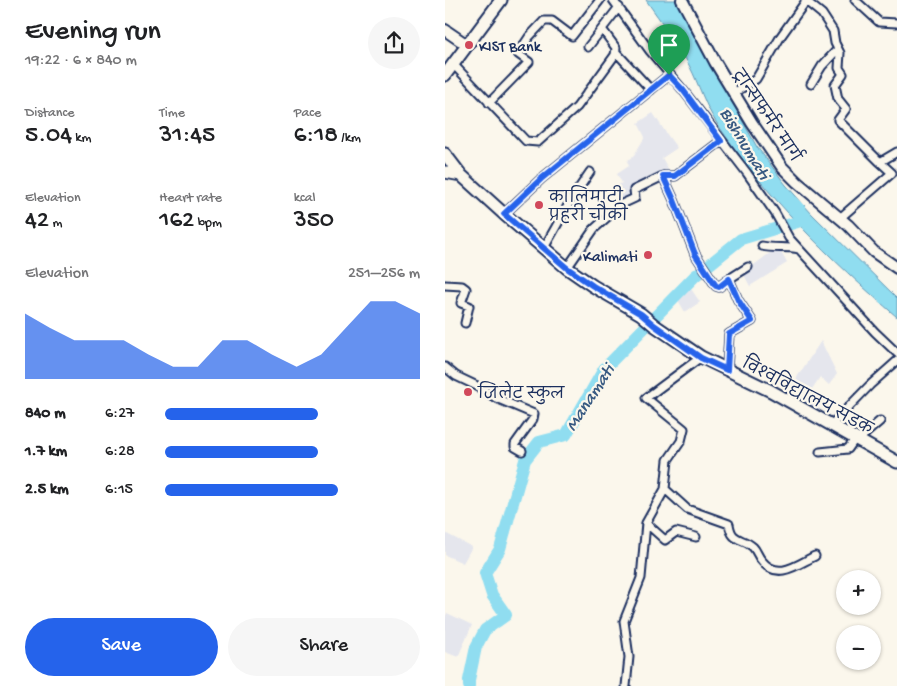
<!DOCTYPE html>
<html lang="en">
<head>
<meta charset="utf-8">
<style>
	body { margin:0; font-family:"Gochi Hand","Playpen Sans Deva",sans-serif; background:#f6f6f6; color:#202124; height:100vh; display:flex; flex-direction:column; font-size:19px; white-space:nowrap }
	* { box-sizing:border-box; margin:0 }
	p { font-size:16px; color:#757577 }
	.icon { flex:none; width:28px; height:28px; fill:none; stroke:currentColor; stroke-width:2; stroke-linecap:round; stroke-linejoin:round }
	.map { position:relative; flex:1; overflow:hidden }
	.drawer { display:flex; flex-direction:column; background:#fff; width:445px }
	.drawer>* { flex:none }
	.tools { position:absolute; left:391px; top:570px; display:grid; gap:10px }
	.tools a { display:grid; place-items:center; width:45px; height:45px; border-radius:50%; background:#fff; box-shadow:0 1px 4px #0004; font-size:25px }
	.pin { position:absolute; display:grid; place-items:center; width:42px; height:42px; color:#fff; margin:-51px -21px; border-radius:50% 50% 50% 0; rotate:-45deg; box-shadow:0 0 5px #0007 }
	.pin .icon { rotate:45deg }
	.round { display:grid; place-items:center; flex:none; width:52px; height:52px; border-radius:26px; background:#f6f6f6 }
	.head { display:flex; align-items:center; justify-content:space-between; height:85px; padding:0 25px }
	h1 { font-size:28px; font-weight:600; line-height:38px }
	.metrics { display:grid; grid-template-columns:repeat(3,1fr); gap:8px; height:85px; padding:5px 25px }
	.metrics div { display:grid; align-content:center }
	.metrics b { font-size:25px; font-weight:600 }
	.metrics small { font-size:14px; font-weight:400 }
	.metrics p { font-size:14px }
	.chart { height:140px; padding:10px 25px }
	.chart p { display:flex; justify-content:space-between }
	.chart svg { width:100%; height:90px; margin-top:5px; fill:#2563eb; opacity:.7 }
	.primary-button { display:flex; gap:10px; margin-top:auto; padding:10px 25px }
	.primary-button a { flex:1; height:58px; border-radius:30px; background:#2563eb; color:#fff; font-size:20px; font-weight:600; line-height:58px; text-align:center }
	.primary-button a+a { background:#f6f6f6; color:#202124 }
	ul { padding:0 25px; list-style:none; font-size:16px }
	li { display:grid; grid-template-columns:80px 60px 1fr; align-items:center; height:38px }
	li i { height:12px; border-radius:6px; background:#2563eb }
	main { display:flex; flex:1; min-height:0 }
	.map>svg:first-child { display:block }
	.built { fill:#e5e6ed }
	.water { fill:#90ddf0; stroke:#6197b6 }
	.lines { fill:none; stroke-linecap:round; stroke-linejoin:round }
	.river { stroke:#90ddf0; stroke-width:12 }
	.minor-casing { stroke:#1b2f5e; stroke-width:11 }
	.secondary-casing { stroke:#1b2f5e; stroke-width:14 }
	.primary-casing { stroke:#1b2f5e; stroke-width:15 }
	.trunk-casing { stroke:#1b2f5e; stroke-width:15 }
	.minor { stroke:#fbf7ec; stroke-width:7 }
	.secondary { stroke:#fbf7ec; stroke-width:10 }
	.primary { stroke:#fbf7ec; stroke-width:11 }
	.trunk { stroke:#fbf7ec; stroke-width:11 }
	.route-casing { stroke:#fff; stroke-width:10 }
	.route { stroke:#2563eb; stroke-width:6 }
	.poi-dot { fill:#d1495b; stroke:#fbf7ec; stroke-width:2 }
	.labels { text-anchor:middle; stroke-width:4.5; stroke-linejoin:round; paint-order:stroke }
	.poi-label { font-size:16px; fill:#1b2f5e; stroke:#fbf7ec; text-anchor:start }
	.street-label { font-size:16px; fill:#1b2f5e; stroke:#fbf7ec }
	.water-label { font-size:18px; font-style:italic; fill:#385a82; stroke:#fbf7ec }
</style>
</head>
<body>
<main>
<section class="drawer">
<div class="head"><div><h1>Evening run</h1><p>19:22 · 6 × 840 m</p></div><a class="round"><svg class="icon" aria-label="share" viewBox="0 0 24 24"><path d="M12 15V3M7 8l5-5 5 5M5 13v7h14v-7"/></svg></a></div>
<div class="metrics">
<div><p>Distance</p><b>5.04<small> km</small></b></div>
<div><p>Time</p><b>31:45</b></div>
<div><p>Pace</p><b>6:18<small> /km</small></b></div>
</div>
<div class="metrics">
<div><p>Elevation</p><b>42<small> m</small></b></div>
<div><p>Heart rate</p><b>162<small> bpm</small></b></div>
<div><p>kcal</p><b>350</b></div>
</div>
<div class="chart"><p><span>Elevation</span>251–256 m</p>
<svg viewBox="0 0 160 44" preserveAspectRatio="none"><path d="M0 44V12L10 19L20 25L30 25L40 25L50 32L60 38L70 38L80 25L90 25L100 32L110 38L120 32L130 19L140 6L150 6L160 12V44z"/></svg>
</div>
<ul>
<li><b>840 m</b>6:27<i style="width:60%"></i></li>
<li><b>1.7 km</b>6:28<i style="width:60%"></i></li>
<li><b>2.5 km</b>6:15<i style="width:68%"></i></li>
</ul>
<div class="primary-button"><a>Save</a><a>Share</a></div>
</section>
<div class="map">
<svg width="452" height="686" viewBox="0 0 452 686">
	<rect width="100%" height="100%" fill="#fbf7ec"/>
	<filter id="ink" filterUnits="userSpaceOnUse"><feTurbulence type="fractalNoise" baseFrequency=".02" numOctaves="2"/><feDisplacementMap in="SourceGraphic" scale="10" xChannelSelector="R" yChannelSelector="G"/><feConvolveMatrix kernelMatrix="1 2 1 2 8 2 1 2 1" color-interpolation-filters="sRGB"/></filter>
	<g filter="url(#ink)">
		<path class="built" d="M208 113 221 133 232 148 217 158 224 170 220 174 188 189 189 197 175 205 169 187 177 183 172 174 184 166 182 161 189 155 200 137 193 123Z
			M333 247 342 263 305 286 298 273Z
			M242 283 255 302 240 312 230 295Z
			M376 341 392 374 384 385 375 377 365 392 371 397 369 400 373 404 372 407 376 410 373 414 349 402 343 391Z
			M0 533 27 547 18 563 0 555Z
			M2 613 27 625 13 657 0 652V618Z"/>
		<path class="water" d="M201 0H233L261 56 312 147 341 185 367 214 452 298V317C385 259 320 196 271 122 260 105 254 85 245 67 233 43 216 22 201 0Z"/>
		<g class="lines">
			<path class="river" d="M24 686V680L31 647 40 630 61 615 47 595 40 573 55 549 80 460 94 442 121 435 159 369 250 276 296 239 359 220"/>
			<g class="minor-casing">
				<path id="minor" d="M168 0 205 51 238 90 302 173 330 213 344 238 430 332 452 353
					M410 0 434 22 452 23
					M143 47 174 7
					M171 52 206 90
					M395 53 394 68 398 74 390 85 393 99 401 109 393 120 435 162 452 152
					M8 64 81 141 93 142 132 107 170 55 171 48 157 29
					M289 93 311 79 336 36 361 1 377 14 388 31 390 43 395 53 390 52 377 66 366 84
					M44 103 84 62 73 54 74 52 84 37 99 21H107L127 36 155 0
					M218 176 229 200 250 254 271 286 274 287 284 279 293 300 307 321 284 334 282 370
					M59 214 96 179 224 75
					M395 218 447 173 435 162
					M317 246C329 249 341 246 354 249
					M99 248 126 200 145 172
					M122 268 149 229 177 204 190 198 189 190 218 176H230L276 141
					M284 279 303 267
					M0 285 17 286 21 289 16 303 24 306 20 323
					M0 367 11 376 32 386 51 398 89 414 88 419 70 444V447L77 451
					M386 425 425 385 452 361
					M413 440 435 421
					M375 452 403 449 410 439
					M220 489 242 509 284 524C287 543 297 537 308 547 312 551 313 557 317 561 333 581 353 564 370 556
					M201 523 220 540 231 532 251 537
					M181 686 184 657 179 621 196 578 201 523 220 489 223 460 236 441 239 429 201 398 256 357"/>
			</g>
			<g class="secondary-casing">
				<path id="secondary" d="M237 0 270 62 307 123 337 167 352 182 403 225 429 252 452 268
					M0 30 22 45"/>
			</g>
			<g class="primary-casing">
				<path id="primary" d="M0 154 16 175 59 214 122 268 148 286 196 314 209 325 256 357 326 391 452 462
					M0 172 16 175"/>
			</g>
			<g class="trunk-casing">
				<path id="trunk" d="M0 75 56 0"/>
			</g>
			<use href="#minor" class="minor"/>
			<use href="#secondary" class="secondary"/>
			<use href="#primary" class="primary"/>
			<use href="#trunk" class="trunk"/>
		</g>
	</g>
	<g class="lines" filter="url(#ink)">
		<g class="route-casing">
			<path id="route" d="M224 75 238 90 276 141 230 176H218L229 200 250 254 271 286 274 287 284 279 293 300 307 321 284 334 282 370 256 358 209 325 196 314 148 286 122 268 59 214 96 179Z"/>
		</g>
		<use href="#route" class="route"/>
	</g>
	<g class="poi-dot">
		<circle cx="24" cy="45" r="5"/>
		<circle cx="94" cy="205" r="5"/>
		<circle cx="203" cy="255" r="5"/>
		<circle cx="23" cy="392" r="5"/>
	</g>
	<g class="labels">
		<g class="poi-label">
			<text x="34" y="51">KIST Bank</text>
			<text x="104" y="202">कालिमाटी<tspan x="104" dy="18">प्रहरी चौकी</tspan></text>
			<text x="193" y="261" text-anchor="end">Kalimati</text>
			<text x="33" y="398">जिलेट स्कुल</text>
		</g>
		<g class="street-label">
			<text transform="translate(323 115) rotate(56)" y="6">ट्रान्सफर्मर मार्ग</text>
			<text transform="translate(363 395) rotate(28)" y="6">विश्वविद्यालय सडक</text>
		</g>
		<g class="water-label">
			<text transform="translate(301 143) rotate(59)" y="6">Bishnumati</text>
			<text transform="translate(144 397) rotate(-57)" y="6">Manamati</text>
		</g>
	</g>
</svg>
<div class="tools">
<a>+</a>
<a>−</a>
</div>
<div class="pin" style="left:224px;top:75px;background:#1e9e55"><svg class="icon" aria-label="arrive" viewBox="0 0 24 24"><path d="M6 21V4h12l-3 4 3 4H6"/></svg></div>
</div>
</main>
</body>
</html>
